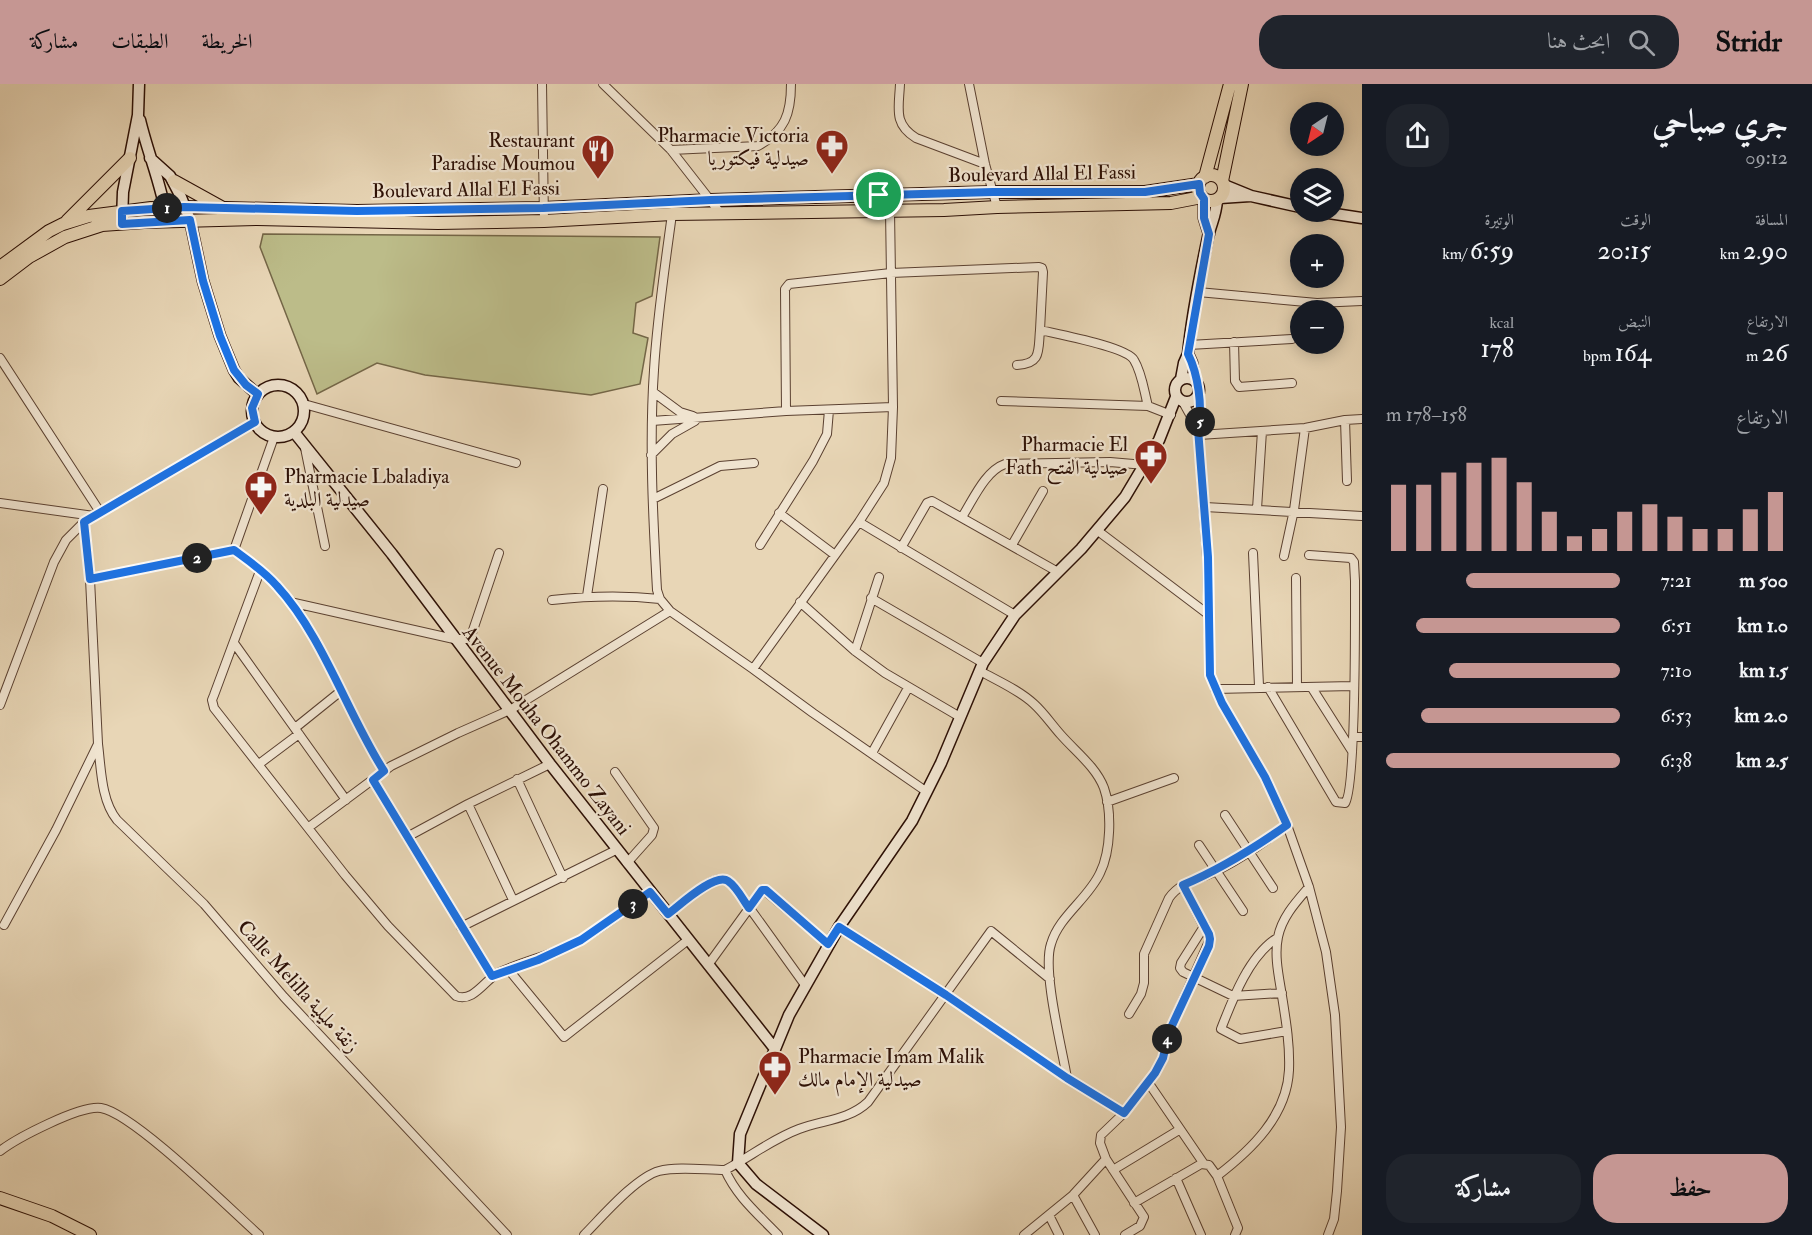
<!DOCTYPE html>
<html lang="ar">
<head>
<meta charset="utf-8">
<style>
	body { margin:0; font-family:"IM FELL Double Pica",Amiri,serif; background:#20242c; color:#f1f3f6; direction:rtl; height:100vh; display:flex; flex-direction:column; font-size:22px; white-space:nowrap }
	* { box-sizing:border-box; margin:0 }
	p { font-size:20px; color:#9ea1a6 }
	.icon { flex:none; width:33px; height:33px; fill:none; stroke:currentColor; stroke-width:2; stroke-linecap:round; stroke-linejoin:round }
	.map { position:relative; flex:1; overflow:hidden; direction:ltr }
	.panel { display:flex; flex-direction:column; background:#171b24; width:450px }
	.panel>* { flex:none }
	.needle { width:39px; rotate:215deg }
	.tools { position:absolute; left:1290px; top:18px; display:grid; gap:12px }
	.tools a { display:grid; place-items:center; width:54px; height:54px; border-radius:50%; background:#171b24; box-shadow:0 3px 15px #0003; font-size:30px }
	.pin { position:absolute; display:grid; place-items:center; width:51px; height:51px; color:#fff; margin:-26px; border:3px solid #fff; border-radius:50%; box-shadow:0 2px 6px #0007 }
	.km { position:absolute; width:30px; height:30px; margin:-15px; border-radius:50%; background:#222; color:#fff; font-size:16px; line-height:30px; text-align:center }
	.round { display:grid; place-items:center; flex:none; width:63px; height:63px; border-radius:24px; background:#20242c }
	.head { display:flex; align-items:center; justify-content:space-between; height:102px; padding:0 24px }
	h1 { font-size:33px; font-weight:600; line-height:45px }
	.metrics { display:grid; grid-template-columns:repeat(3,1fr); gap:9px; height:102px; padding:6px 24px }
	.metrics div { display:grid; align-content:center }
	.metrics b { font-size:26px; font-weight:600 }
	.metrics small { font-size:16px; font-weight:400 }
	.metrics p { font-size:16px }
	.chart { height:168px; padding:12px 24px }
	.chart p { display:flex; justify-content:space-between }
	.chart svg { width:100%; height:108px; margin-top:6px; stroke:#c59692; stroke-width:6 }
	.primary-button { display:flex; gap:12px; margin-top:auto; padding:12px 24px }
	.primary-button a { flex:1; height:69px; border-radius:24px; background:#c59692; color:#111; font-size:24px; font-weight:600; line-height:69px; text-align:center }
	.primary-button a+a { background:#20242c; color:#f1f3f6 }
	ul { padding:0 24px; list-style:none; font-size:20px }
	li { display:grid; grid-template-columns:96px 72px 1fr; align-items:center; height:45px }
	li i { height:15px; border-radius:8px; background:#c59692 }
	header { display:flex; align-items:center; gap:36px; box-sizing:border-box; height:84px; padding:0 30px; background:#c59692; color:#111 }
	header strong { font-size:28px }
	nav { display:flex; gap:33px; margin-inline-start:auto; font-size:21px }
	.search { width:420px; height:54px; background:#20242c; display:flex; align-items:center; gap:15px; box-sizing:border-box; padding:0 21px; border-radius:24px; color:#9ea1a6; font-size:22px }
	main { display:flex; flex:1; min-height:0 }
	.map>svg:first-child { display:block }
	.green { fill:#bcbc89; stroke:#746647; stroke-width:1.5 }
	.lines { fill:none; stroke-linecap:round; stroke-linejoin:round }
	.street-casing { stroke:#5b4131; stroke-width:10 }
	.secondary-casing { stroke:#2c0f05; stroke-width:13 }
	.primary-casing { stroke:#2c0f05; stroke-width:14 }
	.street { stroke:#f0e4d0; stroke-width:8 }
	.secondary { stroke:#f0e4d0; stroke-width:10 }
	.primary { stroke:#e8d6b6; stroke-width:12 }
	.route-casing { stroke:#fff; stroke-width:12 }
	.route { stroke:#1a73e8; stroke-width:8 }
	.labels { text-anchor:middle; stroke-width:4.5; stroke-linejoin:round; paint-order:stroke }
	.poi-label { font-size:20px; fill:#2c0f05; stroke:#f0e4d0; text-anchor:end }
	.street-label { font-size:20px; fill:#2c0f05; stroke:#f0e4d0 }
</style>
</head>
<body>
<header>
<strong>Stridr</strong>
<div class="search"><svg class="icon" aria-label="search" viewBox="0 0 24 24"><circle cx="10" cy="10" r="6"/><path d="M15 15l6 6"/></svg>ابحث هنا</div>
<nav><a>الخريطة</a><a>الطبقات</a><a>مشاركة</a></nav>
</header>
<main>
<section class="panel">
<div class="head"><div><h1>جري صباحي</h1><p>09:12</p></div><a class="round"><svg class="icon" aria-label="share" viewBox="0 0 24 24"><path d="M12 15V3M7 8l5-5 5 5M5 13v7h14v-7"/></svg></a></div>
<div class="metrics">
<div><p>المسافة</p><b>2.90<small> km</small></b></div>
<div><p>الوقت</p><b>20:15</b></div>
<div><p>الوتيرة</p><b>6:59<small> /km</small></b></div>
</div>
<div class="metrics">
<div><p>الارتفاع</p><b>26<small> m</small></b></div>
<div><p>النبض</p><b>164<small> bpm</small></b></div>
<div><p>kcal</p><b>178</b></div>
</div>
<div class="chart"><p><span>الارتفاع</span>158–178 m</p>
<svg viewBox="0 0 160 44" preserveAspectRatio="none"><path d="M5 44V17M15 44V17M25 44V12M35 44V8M45 44V6M55 44V16M65 44V28M75 44V38M85 44V35M95 44V28M105 44V25M115 44V30M125 44V35M135 44V35M145 44V27M155 44V20"/></svg>
</div>
<ul>
<li><b>500 m</b>7:21<i style="width:66%"></i></li>
<li><b>1.0 km</b>6:51<i style="width:87%"></i></li>
<li><b>1.5 km</b>7:10<i style="width:73%"></i></li>
<li><b>2.0 km</b>6:53<i style="width:85%"></i></li>
<li><b>2.5 km</b>6:38<i style="width:100%"></i></li>
</ul>
<div class="primary-button"><a>حفظ</a><a>مشاركة</a></div>
</section>
<div class="map">
<svg width="1362" height="1151" viewBox="0 0 1362 1151">
	<rect width="100%" height="100%" fill="#e8d6b6"/>
	<filter id="stains"><feTurbulence type="fractalNoise" baseFrequency=".00333" numOctaves="4"/><feColorMatrix values="0 0 0 0 .2 0 0 0 0 .09 0 0 0 0 .02 0 0 0 .5 -.17"/></filter>
	<radialGradient id="worn" r=".72"><stop offset=".6" stop-color="#630" stop-opacity="0"/><stop offset="1" stop-color="#630" stop-opacity=".3"/></radialGradient>
	<path class="green" d="M263 150 660 153 652 212 636 219 633 249 648 254 640 300 591 311 425 291 377 279 317 310 260 163Z"/>
	<g class="lines">
		<g class="street-casing">
			<path id="street" d="M542 0 544 137
				M603 0 671 66 721 130
				M900 0C899 24 893 40 916 54L985 80
				M969 0 985 80 997 123
				M671 66 758 62C785 47 791 30 791 0
				M890 127 893 323
				M672 130C665 182 657 234 654 286 649 359 653 433 657 506L660 515 670 527 753 585 813 629 927 708
				M1198 208 1317 219 1362 217
				M1234 258 1235 297 1239 303 1292 299
				M1189 261 1292 255
				M0 274 100 428
				M1017 281C1042 280 1038 266 1040 246
				M653 308 680 328 693 332
				M1198 312 1200 326 1198 345 1207 473 1210 591 1222 619 1265 693 1287 741 1309 803 1326 868 1335 931 1341 1043 1337 1107 1334 1135 1328 1151
				M1001 317 1148 322
				M1183 318 1198 345
				M304 320 516 379
				M786 327 785 205 789 200 891 189 1039 183 1042 184 1043 188 1040 246C1057 250 1127 263 1134 276 1142 289 1144 307 1148 322L1171 331
				M1345 336 1347 397
				M652 337 786 327 893 323 891 374 884 399 859 438 753 585
				M1199 351 1305 344 1345 336 1362 335
				M305 364 325 462
				M651 371 672 350 695 337
				M653 415 720 382 754 379
				M0 419 94 432
				M1205 423 1362 432
				M1257 425 1262 347
				M779 429 835 471
				M962 433C973 416 985 387 1005 380L1110 378 1145 381
				M859 438 1015 531
				M1098 447 1209 531
				M760 461 813 377 827 350 829 326
				M1012 461 1043 407
				M901 464 927 419 932 417 1058 488
				M234 466 274 353
				M1253 469 1259 602
				M1284 472 1294 426 1305 344
				M260 487 214 611 212 616 214 624 345 791 388 842 456 912C473 919 485 896 498 889 525 876 554 871 581 856 605 842 627 824 650 808
				M1296 494 1297 603
				M90 495 234 466C249 478 265 488 277 502 323 552 347 629 384 687
				M587 512 603 405
				M871 514 983 579
				M552 516C588 512 624 511 660 515
				M290 518 454 555H470L499 469
				M800 518 855 567 885 589 960 633
				M234 559 346 716
				M855 567 879 493
				M980 587C998 597 1019 606 1034 620 1044 629 1052 641 1061 651 1076 668 1096 683 1104 704 1112 727 1111 767 1100 789 1088 815 1059 832 1051 860 1042 886 1062 964 1067 994
				M1268 603 1336 718 1345 719C1356 707 1355 527 1355 497L1354 478 1351 474 1309 471
				M1312 604 1352 667
				M1215 605 1353 602
				M0 621 54 478 66 456 84 438 255 338
				M295 644 341 607
				M1353 653H1362
				M98 660C101 683 101 717 117 736L204 820 284 913 507 1151
				M872 669 908 604
				M259 680 299 650
				M615 688 654 744 652 751 627 779
				M517 695 563 794
				M373 696 492 892
				M1107 718 1174 694
				M468 720 513 816
				M1225 731 1273 804
				M309 743 391 682 458 649 510 626 670 527
				M407 753 468 720 550 680
				M1199 761 1243 827
				M668 830C679 822 707 796 720 795 728 794 732 800 736 805L805 901
				M4 841 56 746 98 660 90 495 84 438
				M1205 841 1181 879 1180 884 1183 888 1233 912 1282 909
				M461 843 616 766
				M839 843 946 911 1067 994 1124 1029
				M1277 854C1249 872 1233 914 1221 945L1240 955 1287 947
				M708 881 763 805 828 860
				M508 885 564 953 688 856
				M1129 930 1141 910 1144 899V870L1169 814C1180 798 1200 795 1216 787 1241 775 1264 758 1287 741
				M1148 998 1204 1080
				M0 1067C17 1054 80 1021 101 1024 133 1029 230 1125 259 1151
				M1106 1075 1144 1133 1140 1142 1125 1151
				M1113 1086 1179 1046
				M1217 1092 1238 1144 1235 1151
				M1176 1094 1201 1151
				M1073 1111 1095 1151
				M1134 1119 1201 1080 1209 1081 1217 1092C1251 1066 1287 1032 1289 986 1290 961 1286 937 1282 912 1279 893 1274 872 1278 853 1282 833 1296 818 1309 803
				M1049 1131 1059 1151
				M584 1151C601 1134 636 1093 659 1087 677 1082 706 1086 725 1086
				M778 1151C758 1130 737 1113 725 1086 750 1073 772 1055 799 1045 823 1036 849 1036 868 1018L991 847 1050 895
				M1024 1151 1073 1111 1106 1075 1100 1059 1101 1051 1124 1029 1155 989 1163 974 1169 948 1210 855 1183 801"/>
		</g>
		<g class="secondary-casing">
			<path id="secondary" d="M140 36C148 70 162 102 167 136
				M150 74 170 92 181 113 190 136 203 197 220 252 234 286 239 294 258 311
				M1224 101 1251 112 1300 123
				M1220 114 1250 112
				M1204 115V134L1209 150
				M1322 128 1362 134
				M122 136 123 108 138 31 139 0
				M1188 270 1192 279 1195 297
				M1175 306a12 12 0 1 1 24 0a12 12 0 1 1-24 0Z
				M1181 295 1184 279 1188 270C1192 231 1200 191 1208 153 1211 139 1216 132 1217 116
				M252 327a26 26 0 1 1 52 0a26 26 0 1 1-52 0Z
				M294 348 392 470 550 680 775 965
				M823 1151 756 1100 738 1079 740 1050 789 931 839 843 912 737 941 679 983 579 1015 531 1081 465 1125 413 1159 356 1176 313"/>
		</g>
		<g class="primary-casing">
			<path id="primary" d="M1198 104a13 13 0 1 1 26 0a13 13 0 1 1-26 0Z
				M1205 93 1230 0
				M174 97 221 123
				M1222 97 1242 0
				M67 137 130 74
				M0 183 49 147 63 140 89 132 151 124 185 123 357 127 543 124 711 116 993 108H1145L1199 100
				M0 195 29 173 65 153 102 141 144 138 257 135 438 139 544 137 672 130 944 126 997 123 1171 119 1202 113
				M0 1114 52 1132 90 1151"/>
		</g>
		<use href="#street" class="street"/>
		<use href="#secondary" class="secondary"/>
		<use href="#primary" class="primary"/>
	</g>
	<g class="lines">
		<g class="route-casing">
			<path id="route" d="M1199 100 1200 109 1204 115V134L1209 150 1188 270C1198 290 1203 323 1198 345L1208 473 1210 591 1222 619 1265 693 1287 741C1253 765 1221 785 1183 801L1209 850 1210 855 1209 862 1169 948 1163 974 1155 989 1124 1029 1067 994 946 911 839 843 828 860 766 806H762L749 824C743 816 737 803 728 797 715 788 679 822 668 830L650 808 581 856 538 876 492 892 373 696 384 687C347 629 323 552 277 502 265 488 249 477 234 466L90 495 84 438 255 338 252 324 258 310 246 301 234 286 220 252 203 197 190 136 122 140V127L184 123 357 127 543 124 711 116 993 108H1145Z"/>
		</g>
		<use href="#route" class="route"/>
	</g>
	<defs>
		<g id="pharmacy-pin" transform="scale(1.725)"><path d="M0 17L-7.5 6A9.5 9.5 0 1 1 7.5 6Z" fill="#8f2418" stroke="#f0e4d0"/><path d="M-2-6h4v4h4v4h-4v4h-4v-4h-4v-4h4Z" fill="#fff"/></g>
		<g id="restaurant-pin" transform="scale(1.725)"><path d="M0 17L-7.5 6A9.5 9.5 0 1 1 7.5 6Z" fill="#8f2418" stroke="#f0e4d0"/><path d="M-5-6h1v4h1v-4h1v4h1v-4h1v5L-1.5 .5V6h-2V.5L-5-1ZM5-6V6H3V1.5H1.5Q1.5-4 5-6Z" fill="#fff"/></g>
	</defs>
	<g fill-rule="evenodd">
		<use href="#pharmacy-pin" x="832" y="62"/>
		<use href="#restaurant-pin" x="598" y="67"/>
		<use href="#pharmacy-pin" x="1151" y="372"/>
		<use href="#pharmacy-pin" x="261" y="403"/>
		<use href="#pharmacy-pin" x="775" y="983"/>
	</g>
	<g class="labels">
		<g class="poi-label">
			<text x="809" y="58">Pharmacie Victoria<tspan x="809" dy="23">صيدلية فيكتوريا</tspan></text>
			<text x="575" y="63">Restaurant<tspan x="575" dy="23">Paradise Moumou</tspan></text>
			<text x="1128" y="367">Pharmacie El<tspan x="1128" dy="23">Fath صيدلية الفتح</tspan></text>
			<text x="284" y="399" text-anchor="start">Pharmacie Lbaladiya<tspan x="284" dy="23">صيدلية البلدية</tspan></text>
			<text x="798" y="979" text-anchor="start">Pharmacie Imam Malik<tspan x="798" dy="23">صيدلية الإمام مالك</tspan></text>
		</g>
		<g class="street-label">
			<text transform="translate(1042 89) rotate(-1)" y="7">Boulevard Allal El Fassi</text>
			<text transform="translate(466 105) rotate(-1)" y="7">Boulevard Allal El Fassi</text>
			<text transform="translate(547 646) rotate(52)" y="7">Avenue Mouha Ohammo Zayani</text>
			<text transform="translate(299 902) rotate(48)" y="7">Calle Melilla زنقة مليلية</text>
		</g>
	</g>
	<rect width="100%" height="100%" filter="url(#stains)"/>
	<rect width="100%" height="100%" fill="url(#worn)"/>
</svg>
<div class="tools">
<a><svg class="needle" viewBox="-14 -14 28 28"><path d="M0-13l5 13h-10z" fill="#e53935"/><path d="M0 13l5-13h-10z" fill="#9ea1a6"/></svg></a>
<a><svg class="icon" aria-label="layers" viewBox="0 0 24 24"><path d="M12 4l9 5-9 5-9-5zM3 14l9 5 9-5"/></svg></a>
<a>+</a>
<a>−</a>
</div>
<div class="pin" style="left:879px;top:111px;background:#1e9e55"><svg class="icon" aria-label="arrive" viewBox="0 0 24 24"><path d="M6 21V4h12l-3 4 3 4H6"/></svg></div>
<b class="km" style="left:167px;top:124px">1</b>
<b class="km" style="left:197px;top:474px">2</b>
<b class="km" style="left:633px;top:820px">3</b>
<b class="km" style="left:1167px;top:955px">4</b>
<b class="km" style="left:1200px;top:338px">5</b>
</div>
</main>
</body>
</html>
